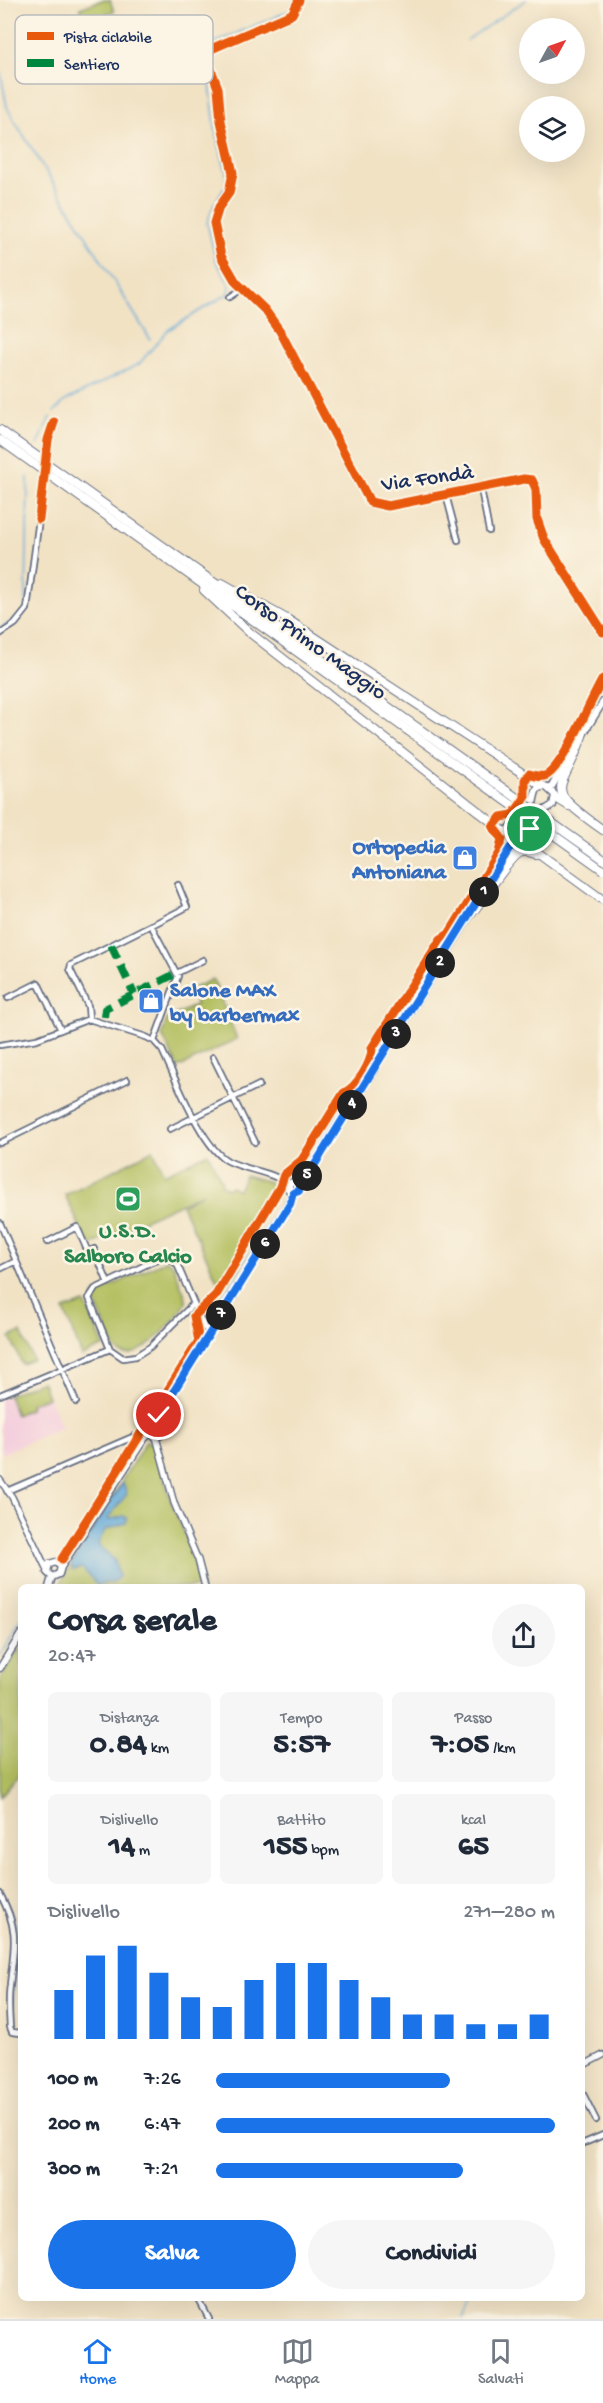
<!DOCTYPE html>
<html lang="it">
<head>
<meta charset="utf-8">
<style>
	body { margin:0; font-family:"Gochi Hand",sans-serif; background:#f6f6f7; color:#1f2937; height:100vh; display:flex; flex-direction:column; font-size:22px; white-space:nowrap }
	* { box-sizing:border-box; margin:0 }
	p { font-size:20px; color:#747a83 }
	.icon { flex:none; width:33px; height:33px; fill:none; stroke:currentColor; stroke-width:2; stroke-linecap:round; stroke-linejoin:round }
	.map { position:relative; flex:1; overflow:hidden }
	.sheet { position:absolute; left:18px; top:1584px; width:567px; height:717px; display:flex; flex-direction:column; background:#fff; border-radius:9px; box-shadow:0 6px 24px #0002 }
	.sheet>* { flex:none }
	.needle { width:39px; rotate:50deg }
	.fabs { position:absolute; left:519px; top:18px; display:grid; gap:12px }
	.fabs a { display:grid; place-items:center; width:66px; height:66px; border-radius:50%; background:#fff; box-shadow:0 6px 24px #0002; font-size:30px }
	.pin { position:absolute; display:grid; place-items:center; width:51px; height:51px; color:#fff; margin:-26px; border:3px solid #fff; border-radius:50%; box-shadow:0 2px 6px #0007 }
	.km { position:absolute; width:30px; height:30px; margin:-15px; border-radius:50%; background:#222; color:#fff; font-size:16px; line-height:30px; text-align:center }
	.round { display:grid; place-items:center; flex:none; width:63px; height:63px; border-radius:32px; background:#f6f6f7 }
	.head { display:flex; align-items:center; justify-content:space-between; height:102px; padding:0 30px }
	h1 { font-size:33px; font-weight:800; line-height:45px }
	.stats { display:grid; grid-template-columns:repeat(3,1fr); gap:9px; height:102px; padding:6px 30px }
	.stats div { display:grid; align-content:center; border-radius:9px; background:#f6f6f7; text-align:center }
	.stats b { font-size:30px; font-weight:800 }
	.stats small { font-size:16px; font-weight:400 }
	.stats p { font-size:16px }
	.chart { height:168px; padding:12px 30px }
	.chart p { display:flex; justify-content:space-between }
	.chart svg { width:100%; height:108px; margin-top:6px; stroke:#1a73e8; stroke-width:6 }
	.action { display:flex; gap:12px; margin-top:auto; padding:12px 30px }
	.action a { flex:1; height:69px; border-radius:36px; background:#1a73e8; color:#fff; font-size:24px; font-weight:800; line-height:69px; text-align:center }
	.action a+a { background:#f6f6f7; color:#1f2937 }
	ul { padding:0 30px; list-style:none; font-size:20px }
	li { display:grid; grid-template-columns:96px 72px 1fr; align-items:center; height:45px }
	li i { height:15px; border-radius:8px; background:#1a73e8 }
	.tabs { display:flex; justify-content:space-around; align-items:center; height:84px; border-top:2px solid #e0e1e3; background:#fff; font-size:16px; color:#747a83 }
	.tabs a { display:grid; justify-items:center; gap:3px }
	.tabs .selected { color:#1a73e8 }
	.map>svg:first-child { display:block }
	.built { fill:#f4cfdd }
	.green { fill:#b3bf60; stroke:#67775f; stroke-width:1.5 }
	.water { fill:#60a7d7; stroke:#3e6b9a; stroke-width:1.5 }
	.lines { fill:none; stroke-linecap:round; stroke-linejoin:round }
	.stream { stroke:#60a7d7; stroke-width:1.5 }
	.minor-casing { stroke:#666e82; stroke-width:8 }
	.tertiary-casing { stroke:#666e82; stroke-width:8 }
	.secondary-casing { stroke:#666e82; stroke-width:9 }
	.trunk-casing { stroke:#666e82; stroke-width:10 }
	.minor { stroke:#fff; stroke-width:4.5 }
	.tertiary { stroke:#fff; stroke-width:5 }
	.secondary { stroke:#fff; stroke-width:6 }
	.trunk { stroke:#fff; stroke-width:8 }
	.trunk-bridge-casing { stroke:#666e82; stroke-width:10; stroke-linecap:butt }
	.trunk-bridge { stroke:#fff; stroke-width:8 }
	.quiet { stroke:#00873e; stroke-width:8; stroke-dasharray:15 8; stroke-linecap:butt }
	.cycleway-casing { stroke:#fcf5e5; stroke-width:13 }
	.cycleway { stroke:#e8590c; stroke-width:9 }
	.route-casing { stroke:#fff; stroke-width:12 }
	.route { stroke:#1a73e8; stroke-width:8 }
	.labels { text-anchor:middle; stroke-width:5; stroke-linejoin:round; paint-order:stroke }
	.street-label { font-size:22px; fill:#1b2f5e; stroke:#fcf5e5 }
	.shop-label { font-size:22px; font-weight:bold; fill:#366cbe; stroke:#fcf5e5; text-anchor:end }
	.leisure-label { font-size:22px; font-weight:bold; fill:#27864d; stroke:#fcf5e5 }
	.key { fill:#fcf5e5; stroke:#b8babc; stroke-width:1.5 }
	.key-label { font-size:16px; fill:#1b2f5e }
</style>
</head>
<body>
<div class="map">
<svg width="603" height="2319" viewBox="0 0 603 2319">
	<rect width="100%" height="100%" fill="#fcf5e5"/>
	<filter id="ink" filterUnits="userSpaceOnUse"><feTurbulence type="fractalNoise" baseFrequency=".0167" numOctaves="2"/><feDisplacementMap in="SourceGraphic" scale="12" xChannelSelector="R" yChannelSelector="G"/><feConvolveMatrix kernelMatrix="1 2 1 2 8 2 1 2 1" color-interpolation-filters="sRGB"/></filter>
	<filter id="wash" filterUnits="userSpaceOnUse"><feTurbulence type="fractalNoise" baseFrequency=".008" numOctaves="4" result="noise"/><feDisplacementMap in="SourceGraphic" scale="24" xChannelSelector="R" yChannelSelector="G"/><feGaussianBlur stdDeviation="1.35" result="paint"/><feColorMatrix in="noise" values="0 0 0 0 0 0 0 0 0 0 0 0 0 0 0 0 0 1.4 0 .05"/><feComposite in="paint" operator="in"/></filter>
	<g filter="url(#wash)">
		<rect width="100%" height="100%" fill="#f1e2c4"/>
		<path class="built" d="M42 1381 62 1427 1 1454 0 1399Z"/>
		<path class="green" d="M102 0H110L114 11 86 22 80 8Z
			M213 979 237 1039 178 1068 162 1035 167 1019 196 1005 189 990Z
			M153 1150 164 1174 208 1153 222 1182 221 1184 228 1189 231 1186 238 1190 245 1175 269 1182 277 1188 219 1284 182 1205 203 1193 89 1246 65 1195Z
			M167 1260 173 1265 186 1298V1303C177 1319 149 1350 131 1354 124 1356 119 1352 114 1348L93 1297 96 1293Z
			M85 1303 104 1346 82 1356 64 1310Z
			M21 1332 33 1360 22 1364 10 1337Z
			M42 1381 48 1397 30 1404 31 1408 16 1415 8 1395Z
			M146 1441 153 1444 173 1507 196 1559 202 1587H58Z
			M21 1645V1772L0 1797V1679Z"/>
		<path class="water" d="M123 1482 127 1494 108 1518 109 1520 124 1516 127 1518 126 1523 105 1530 98 1544 115 1561 119 1577 113 1582 97 1585 82 1568 73 1570 71 1564Z"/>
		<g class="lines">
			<path class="stream" d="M467 40 526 0
				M0 70 7 107 11 115 150 339
				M54 412 65 401 139 364 168 330 229 293 230 286 216 261 207 223 214 204 227 184V176L215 128 210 83 195 51 291 10 294 0
				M38 445 50 417
				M26 601 28 477
				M0 629 17 618
				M415 992 444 943
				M390 1030 408 1002
				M378 1050 388 1034
				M322 1139 348 1098
				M303 1171 313 1154
				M209 1319 282 1202
				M0 1655 21 1620
				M0 1889 18 1929 12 2016
				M13 2029 21 2030
				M463 2319 472 2298"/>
		</g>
	</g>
	<g filter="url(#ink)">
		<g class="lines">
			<g class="minor-casing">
				<path id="minor" d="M299 0 292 14 211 49 207 59 218 88 221 121 233 173 229 193 219 207 214 223 221 256 236 282 265 310 280 331 370 502 388 506 524 479 532 480 536 489 537 519 544 539 603 632
					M230 297 242 289
					M481 489 489 531
					M446 495 458 540
					M0 634 15 624 27 609 39 519
					M152 925 187 907 178 885
					M177 973 203 960
					M8 998 38 983 61 1030
					M89 1019 88 1006 70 969 71 965 151 925 178 976 154 1041
					M0 1045 37 1039 89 1019 146 1037 154 1041 162 1050C175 1077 202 1148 228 1161 248 1171 270 1171 289 1184
					M213 1057 255 1142
					M170 1129 259 1085
					M0 1143 127 1080
					M0 1223 76 1402
					M47 1242 77 1227 88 1252 94 1249 108 1283
					M0 1269 16 1261
					M193 1304 150 1347 136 1356 123 1358 110 1349 89 1298 95 1289 160 1258 168 1257 177 1264 204 1327 210 1333
					M0 1395 110 1349
					M7 1491 135 1436 144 1439
					M0 1894C20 1931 14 1946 10 1985 8 1999 9 2013 10 2027L12 2032 21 2033
					M582 2092 596 2120
					M582 2144 603 2135
					M198 2298 209 2319"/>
			</g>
			<g class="tertiary-casing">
				<path id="tertiary" d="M156 1437 174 1503 198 1560 205 1587
					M0 1480 12 1497 46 1568
					M582 2066 603 2055"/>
			</g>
			<g class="secondary-casing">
				<path id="secondary" d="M582 736 603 702
					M545 786 555 795 553 805 540 813 531 826 526 843 513 845 508 840 509 828C518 822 527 819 532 807 535 800 533 795 538 788Z
					M551 788 576 745
					M484 891 513 845
					M293 1193 289 1190V1184L294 1181 299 1184
					M157 1424 159 1415 290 1204 293 1193 299 1191V1184L309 1174 472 912
					M150 1433 156 1437 161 1435 162 1427 157 1424
					M52 1577 59 1574 61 1567 144 1439 150 1433
					M52 1577 47 1572 49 1564 56 1562 61 1567
					M49 1587 52 1577
					M0 1668 21 1634"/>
			</g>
			<g class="trunk-casing">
				<path id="trunk" d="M0 430 411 723
					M0 440 407 730
					M222 583 287 619 542 786
					M204 590 249 632 506 833
					M583 733C564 795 537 783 603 830
					M556 798 569 806
					M522 846 533 849 603 900
					M471 914C483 901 510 855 522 852 527 851 532 853 536 854"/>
			</g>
			<use href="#minor" class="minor"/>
			<use href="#tertiary" class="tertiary"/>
			<use href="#secondary" class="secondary"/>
			<use href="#trunk" class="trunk"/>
			<g class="trunk-bridge-casing">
				<path id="trunk-bridge" d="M411 723 603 859
					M407 730 603 870"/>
			</g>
			<use href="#trunk-bridge" class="trunk-bridge"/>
			<path class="quiet" d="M111 945 134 994
				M104 1017 105 1009 177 973"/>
			<g class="cycleway-casing">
				<path id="cycleway" d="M299 0 292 14 211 49 207 59 218 88 221 121 233 173 229 193 219 207 214 223 221 256 236 282 265 310 280 331 370 502 388 506 524 479 532 480 536 489 537 519 544 539 603 632
					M39 519 48 440 54 422
					M62 1559 199 1341 194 1316 216 1295 280 1187 284 1175 302 1160 344 1093C357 1087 372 1063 372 1048L441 939 449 934 499 853 502 839 493 827 501 817 513 815 525 798V780L529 774C535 776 541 778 547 775 565 764 591 698 603 679"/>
			</g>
			<use href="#cycleway" class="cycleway"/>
		</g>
	</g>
	<g class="lines" filter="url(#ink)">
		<g class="route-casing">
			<path id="route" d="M159 1415 290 1204 293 1193 299 1191V1184L309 1174 510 848 513 845 526 843 530 829"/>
		</g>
		<use href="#route" class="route"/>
	</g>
	<defs>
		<g id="shop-square" transform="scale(1.35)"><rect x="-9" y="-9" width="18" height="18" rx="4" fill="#3f7fe0" stroke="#fcf5e5"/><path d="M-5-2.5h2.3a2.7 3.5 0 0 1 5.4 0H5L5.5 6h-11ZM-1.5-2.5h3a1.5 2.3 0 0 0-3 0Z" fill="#fff"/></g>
		<g id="stadium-square" transform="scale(1.35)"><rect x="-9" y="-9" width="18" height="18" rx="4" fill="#2e9e5b" stroke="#fcf5e5"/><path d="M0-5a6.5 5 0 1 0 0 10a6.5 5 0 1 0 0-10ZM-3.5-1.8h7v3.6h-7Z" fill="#fff"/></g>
	</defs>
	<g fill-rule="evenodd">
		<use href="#shop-square" x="465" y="858"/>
		<use href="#shop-square" x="151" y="1001"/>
		<use href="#stadium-square" x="128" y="1199"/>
	</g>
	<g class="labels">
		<g class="street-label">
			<text transform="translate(427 476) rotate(-8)" y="8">Via Fondà</text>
			<text transform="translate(312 640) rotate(36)" y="8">Corso Primo Maggio</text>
		</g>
		<g class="shop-label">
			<text x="446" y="853">Ortopedia<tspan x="446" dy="25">Antoniana</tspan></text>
			<text x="170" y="996" text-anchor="start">Salone MAX<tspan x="170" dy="25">by barbermax</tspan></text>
		</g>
		<g class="leisure-label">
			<text x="128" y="1237">U.S.D.<tspan x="128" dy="25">Salboro Calcio</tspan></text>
		</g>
	</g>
	<rect x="15" y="15" width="198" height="69" rx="9" class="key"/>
	<rect x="27" y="32" width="27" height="8" fill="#e8590c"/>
	<rect x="27" y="59" width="27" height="8" fill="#00873e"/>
	<g class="key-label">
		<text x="64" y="42">Pista ciclabile</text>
		<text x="64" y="69">Sentiero</text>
	</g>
</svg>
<div class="fabs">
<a><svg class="needle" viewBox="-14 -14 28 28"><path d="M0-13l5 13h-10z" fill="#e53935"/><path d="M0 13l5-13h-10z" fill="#747a83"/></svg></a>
<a><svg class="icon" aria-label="layers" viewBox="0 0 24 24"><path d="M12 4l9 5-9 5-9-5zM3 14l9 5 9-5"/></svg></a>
</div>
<div class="pin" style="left:530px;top:829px;background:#1e9e55"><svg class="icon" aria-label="arrive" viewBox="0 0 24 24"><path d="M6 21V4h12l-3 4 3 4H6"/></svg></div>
<div class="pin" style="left:159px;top:1415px;background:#d93025"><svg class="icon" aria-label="check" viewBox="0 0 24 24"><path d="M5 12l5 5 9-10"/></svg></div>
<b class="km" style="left:484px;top:892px">1</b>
<b class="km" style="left:440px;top:963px">2</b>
<b class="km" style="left:396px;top:1034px">3</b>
<b class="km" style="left:352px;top:1105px">4</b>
<b class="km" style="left:307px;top:1176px">5</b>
<b class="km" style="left:265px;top:1244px">6</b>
<b class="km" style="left:221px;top:1315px">7</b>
<section class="sheet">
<div class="head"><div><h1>Corsa serale</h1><p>20:47</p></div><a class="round"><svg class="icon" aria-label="share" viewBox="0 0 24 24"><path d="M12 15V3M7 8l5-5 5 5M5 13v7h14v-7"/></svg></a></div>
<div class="stats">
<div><p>Distanza</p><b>0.84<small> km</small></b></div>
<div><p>Tempo</p><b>5:57</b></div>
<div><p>Passo</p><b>7:05<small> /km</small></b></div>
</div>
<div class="stats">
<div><p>Dislivello</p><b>14<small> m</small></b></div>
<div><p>Battito</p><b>155<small> bpm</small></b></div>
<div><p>kcal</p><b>65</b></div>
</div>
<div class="chart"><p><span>Dislivello</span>271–280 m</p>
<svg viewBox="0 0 160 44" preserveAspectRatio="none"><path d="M5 44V24M15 44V10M25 44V6M35 44V17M45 44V27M55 44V31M65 44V20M75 44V13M85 44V13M95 44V20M105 44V27M115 44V34M125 44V34M135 44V38M145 44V38M155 44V34"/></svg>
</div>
<ul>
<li><b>100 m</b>7:26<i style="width:69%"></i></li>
<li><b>200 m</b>6:47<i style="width:100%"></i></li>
<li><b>300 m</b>7:21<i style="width:73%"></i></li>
</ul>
<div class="action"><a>Salva</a><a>Condividi</a></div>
</section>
</div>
<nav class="tabs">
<a class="selected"><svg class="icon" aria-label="home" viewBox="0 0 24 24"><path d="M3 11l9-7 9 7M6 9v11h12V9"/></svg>Home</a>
<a><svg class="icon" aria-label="map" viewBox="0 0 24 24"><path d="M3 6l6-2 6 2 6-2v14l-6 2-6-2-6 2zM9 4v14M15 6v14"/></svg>Mappa</a>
<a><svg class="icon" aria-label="saved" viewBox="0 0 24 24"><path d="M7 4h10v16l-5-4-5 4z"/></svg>Salvati</a>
</nav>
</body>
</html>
